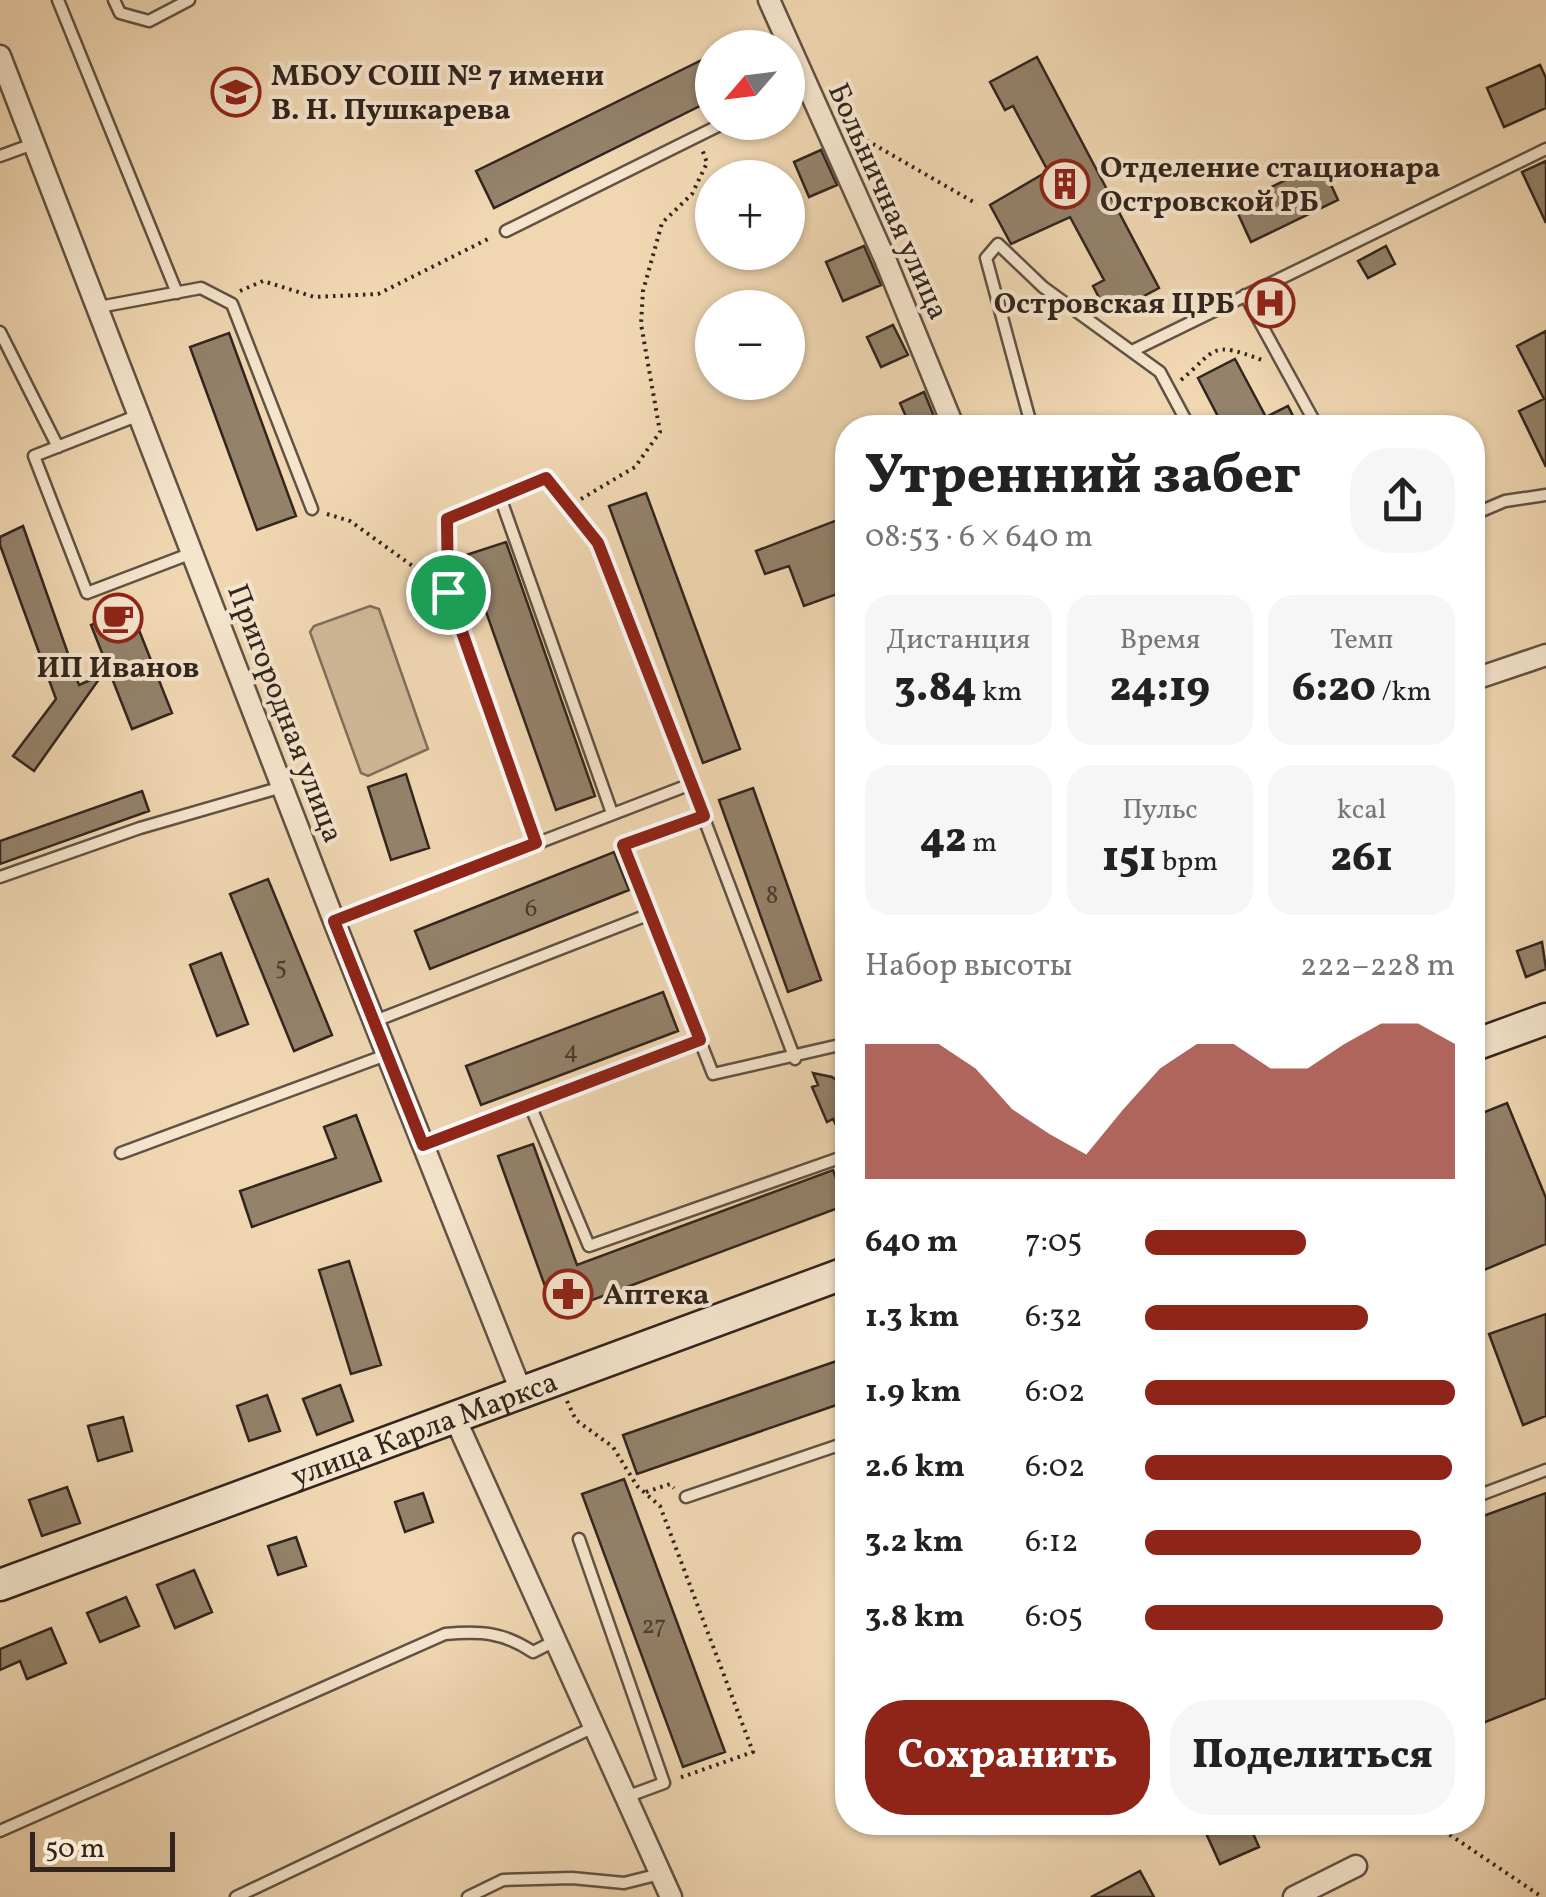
<!DOCTYPE html>
<html lang="ru">
<head>
<meta charset="utf-8">
<style>
	body { margin:0; font-family:Vollkorn,serif; background:#f6f6f6; color:#222; height:100vh; display:flex; flex-direction:column; font-size:38px; white-space:nowrap }
	* { box-sizing:border-box; margin:0 }
	p { font-size:32px; color:#767676 }
	.icon { flex:none; width:55px; height:55px; fill:none; stroke:currentColor; stroke-width:2; stroke-linecap:round; stroke-linejoin:round }
	.map { position:relative; flex:1; overflow:hidden }
	.side { position:absolute; left:835px; top:415px; width:650px; height:1420px; display:flex; flex-direction:column; background:#fff; border-radius:40px; box-shadow:0 2px 8px #0004 }
	.side>* { flex:none }
	.needle { width:65px; rotate:242deg }
	.fabs { position:absolute; left:695px; top:30px; display:grid; gap:20px }
	.fabs a { display:grid; place-items:center; width:110px; height:110px; border-radius:50%; background:#fff; box-shadow:0 2px 8px #0004; font-size:50px }
	.scale { position:absolute; left:30px; bottom:25px; width:145px; box-sizing:border-box; padding-left:10px; border:5px solid #31251e; border-top:0; font-size:28px; line-height:35px; white-space:nowrap; color:#31251e; -webkit-text-stroke:8px #f5e5cd; paint-order:stroke }
	.pin { position:absolute; display:grid; place-items:center; width:85px; height:85px; color:#fff; margin:-42px; border:5px solid #fff; border-radius:50%; box-shadow:0 2px 10px #0007 }
	.round { display:grid; place-items:center; flex:none; width:105px; height:105px; border-radius:40px; background:#f6f6f6 }
	.summary { display:flex; align-items:center; justify-content:space-between; height:170px; padding:0 30px }
	h1 { font-size:55px; font-weight:800; line-height:75px }
	.stats { display:grid; grid-template-columns:repeat(3,1fr); gap:15px; height:170px; padding:10px 30px }
	.stats div { display:grid; align-content:center; border-radius:25px; background:#f6f6f6; text-align:center }
	.stats b { font-size:42px; font-weight:800 }
	.stats small { font-size:28px; font-weight:400 }
	.stats p { font-size:28px }
	.chart { height:280px; padding:20px 30px }
	.chart p { display:flex; justify-content:space-between }
	.chart svg { width:100%; height:180px; margin-top:10px; fill:#8f2418; opacity:.7 }
	.button { display:flex; gap:20px; margin-top:auto; padding:20px 30px }
	.button a { flex:1; height:115px; border-radius:40px; background:#8f2418; color:#fff; font-size:40px; font-weight:800; line-height:115px; text-align:center }
	.button a+a { background:#f6f6f6; color:#222 }
	ul { padding:0 30px; list-style:none; font-size:32px }
	li { display:grid; grid-template-columns:160px 120px 1fr; align-items:center; height:75px }
	li i { height:25px; border-radius:12px; background:#8f2418 }
	.map>svg:first-child { display:block }
	.green { fill:#d0b999; stroke:#806f5c; stroke-width:2.5 }
	.building { fill:#94826b; stroke:#31251e; stroke-width:2.5 }
	.lines { fill:none; stroke-linecap:round; stroke-linejoin:round }
	.lane-casing { stroke:#615243; stroke-width:15 }
	.street-casing { stroke:#615243; stroke-width:25 }
	.secondary-casing { stroke:#31251e; stroke-width:35 }
	.path { stroke:#31251e; stroke-width:4; stroke-dasharray:2.5 5; stroke-linecap:butt }
	.lane { stroke:#f5e5cd; stroke-width:10 }
	.street { stroke:#f5e5cd; stroke-width:20 }
	.secondary { stroke:#f5e5cd; stroke-width:30 }
	.route-casing { stroke:#fff; stroke-width:20 }
	.route { stroke:#8f2418; stroke-width:12 }
	.labels { text-anchor:middle; stroke-width:8; stroke-linejoin:round; paint-order:stroke }
	.number-label { font-size:25px; fill:#4a3c31 }
	.poi-label { font-size:30px; font-weight:bold; fill:#31251e; stroke:#f5e5cd; text-anchor:start }
	.street-label { font-size:30px; fill:#31251e; stroke:#f5e5cd }
</style>
</head>
<body>
<div class="map">
<svg width="1546" height="1897" viewBox="0 0 1546 1897">
	<rect width="100%" height="100%" fill="#f0d7b2"/>
	<filter id="stains"><feTurbulence type="fractalNoise" baseFrequency=".002" numOctaves="4"/><feColorMatrix values="0 0 0 0 .2 0 0 0 0 .09 0 0 0 0 .02 0 0 0 .5 -.17"/></filter>
	<radialGradient id="worn" r=".72"><stop offset=".6" stop-color="#630" stop-opacity="0"/><stop offset="1" stop-color="#630" stop-opacity=".3"/></radialGradient>
	<path class="green" d="M370 606 379 609 428 749 368 776 361 773 310 632 314 626Z"/>
	<path class="building" d="M712 55V100L494 208 476 171Z
		M1037 57 1159 288 1108 315 1093 286 1104 280 1070 217 1011 244 990 205 1048 171 1013 106 1005 110 990 82Z
		M1540 65 1546 78V108L1504 127 1487 88Z
		M821 150 837 185 809 197 794 162Z
		M1546 161V223L1522 172Z
		M1321 163 1338 200 1251 242 1234 205Z
		M864 246 881 285 843 301 826 262Z
		M1386 246 1395 264 1368 278 1358 261Z
		M893 325 908 355 881 367 867 337Z
		M1546 331V467L1519 411 1544 399 1517 346Z
		M229 333 296 516 257 530 190 347Z
		M1235 359 1266 417 1288 406 1299 428H1224L1198 378Z
		M924 392 935 419 911 428 900 403Z
		M646 493 740 749 703 763 609 506Z
		M848 516V556L840 559 848 590 804 606 789 566 765 574 756 551Z
		M23 526 79 685 102 675 34 771 13 756 56 699 0 545V537Z
		M506 542 595 796 556 810 466 555Z
		M131 610 172 713 132 729 91 625Z
		M406 774 429 848 391 860 368 787Z
		M753 788 821 980 788 992 719 800Z
		M142 791 149 811 0 864V841Z
		M614 852 629 890 430 969 415 931Z
		M268 879 332 1035 294 1051 230 894Z
		M1542 942 1546 969 1526 977 1517 951Z
		M221 953 248 1024 217 1036 190 965Z
		M663 992 678 1031 481 1105 466 1066Z
		M813 1073 832 1077 848 1089V1114L838 1129 833 1119 827 1122 812 1087 818 1085Z
		M1507 1103 1546 1198V1244L1472 1275V1117Z
		M356 1115 381 1181 252 1227 240 1191 336 1158 324 1127Z
		M533 1144 577 1265 833 1170 846 1205 555 1314 498 1156Z
		M349 1261 381 1365 351 1374 319 1270Z
		M1546 1314V1416L1523 1425 1489 1334Z
		M848 1357V1401L637 1474 623 1435Z
		M340 1385 353 1421 317 1435 303 1399Z
		M267 1395 280 1431 249 1441 237 1406Z
		M123 1417 132 1451 98 1461 88 1426Z
		M624 1479 725 1752 683 1767 582 1494Z
		M67 1487 80 1523 42 1536 29 1500Z
		M423 1493 433 1522 405 1532 395 1502Z
		M1546 1493V1698L1483 1723 1472 1695V1520Z
		M296 1537 306 1566 278 1575 268 1546Z
		M194 1570 212 1612 175 1628 157 1585Z
		M126 1597 139 1626 100 1642 87 1613Z
		M51 1628 66 1663 27 1679 20 1661 0 1670V1649Z
		M1224 1822H1248L1259 1847 1220 1864 1205 1831Z
		M1140 1871 1154 1897H1091Z"/>
	<g class="lines">
		<g class="lane-casing">
			<path id="lane" d="M58 0 177 293
				M114 0 120 13 149 21 189 0
				M788 93 805 84
				M0 156 33 144
				M506 231 726 122
				M1245 295 1318 428
				M99 307 201 288 232 304 312 509
				M0 332 58 447
				M1132 351 1546 149
				M139 415 34 456 87 593 192 553
				M1032 428 986 258 998 244 1043 287 1160 372 1190 428
				M500 497 612 813
				M1472 515 1505 501 1546 495
				M703 816 795 1059
				M536 843 448 592 447 519 547 479 598 543 703 816 623 845 713 1074 844 1044 848 1058
				M0 877 140 828 282 787
				M335 921 691 784
				M375 1021 650 914
				M530 1105 589 1246 848 1155
				M423 1145 700 1040
				M121 1153 386 1055
				M686 1497 848 1442
				M1472 1498 1546 1470
				M579 1539 664 1783 626 1797
				M0 1831 445 1634C481 1631 503 1632 533 1652L555 1641
				M236 1897 594 1727
				M468 1897 503 1880 572 1878 624 1883 660 1874"/>
		</g>
		<g class="street-casing">
			<path id="street" d="M769 0 885 259 954 428
				M0 56 334 921 521 1391
				M1472 680 1546 655
				M454 1416 671 1897
				M1294 1897 1356 1866"/>
		</g>
		<g class="secondary-casing">
			<g id="secondary">
				<path d="M1472 1046 1546 1019"/>
				<path id="s1" d="M0 1585 848 1272"/>
			</g>
		</g>
		<path class="path" d="M847 129 977 204
			M240 291 263 281 314 297 378 294 492 237
			M1181 380C1217 350 1209 340 1262 360
			M581 499 635 467 660 432 641 324 643 291 662 223 692 194 707 163 702 149
			M327 514 350 521 432 580
			M567 1401 576 1420 613 1447 637 1486 660 1506 753 1752 679 1778
			M646 1492 670 1484 674 1488
			M1431 1822 1542 1897"/>
		<use href="#lane" class="lane"/>
		<use href="#street" class="street"/>
		<use href="#secondary" class="secondary"/>
	</g>
	<g class="lines">
		<g class="route-casing">
			<path id="route" d="M546 478 598 543 704 816 623 845 700 1040 423 1145 334 921 536 843 448 592 447 519Z"/>
		</g>
		<use href="#route" class="route"/>
	</g>
	<defs>
		<g id="school-ring" transform="scale(2.5)"><circle r="9.5" fill="#f5e5cd" stroke="#8f2418" stroke-width="1.5"/><path d="M0-5L7-2L0 1L-7-2ZM-4 1L0 2.5L4 1V4Q0 6-4 4Z" fill="#8f2418"/></g>
		<g id="building-ring" transform="scale(2.5)"><circle r="9.5" fill="#f5e5cd" stroke="#8f2418" stroke-width="1.5"/><path d="M-4-6H4V6H1V3H-1V6H-4ZM-2.5-4.3h1.7v1.8h-1.7ZM.8-4.3h1.7v1.8H.8ZM-2.5-1h1.7V.8h-1.7ZM.8-1h1.7V.8H.8Z" fill="#8f2418"/></g>
		<g id="hospital-ring" transform="scale(2.5)"><circle r="9.5" fill="#f5e5cd" stroke="#8f2418" stroke-width="1.5"/><path d="M-5-5h3v3.5h4V-5h3V5h-3V1.5h-4V5h-3Z" fill="#8f2418"/></g>
		<g id="cafe-ring" transform="scale(2.5)"><circle r="9.5" fill="#f5e5cd" stroke="#8f2418" stroke-width="1.5"/><path d="M-5.5-4.5H6V0H3Q3 3.5 0 3.5H-2.5Q-5.5 3.5-5.5 0ZM3-3.2v2h1.7v-2ZM-6 4.5H4V6H-6Z" fill="#8f2418"/></g>
		<g id="pharmacy-ring" transform="scale(2.5)"><circle r="9.5" fill="#f5e5cd" stroke="#8f2418" stroke-width="1.5"/><path d="M-2-6h4v4h4v4h-4v4h-4v-4h-4v-4h4Z" fill="#8f2418"/></g>
	</defs>
	<g fill-rule="evenodd">
		<use href="#school-ring" x="236" y="92"/>
		<use href="#building-ring" x="1065" y="184"/>
		<use href="#hospital-ring" x="1270" y="303"/>
		<use href="#cafe-ring" x="118" y="618"/>
		<use href="#pharmacy-ring" x="568" y="1294"/>
	</g>
	<g class="labels">
		<g class="number-label">
			<text x="772" y="903">8</text>
			<text x="531" y="916">6</text>
			<text x="281" y="974">5</text>
			<text x="571" y="1058">4</text>
			<text x="654" y="1633">27</text>
		</g>
		<g class="poi-label">
			<text x="271" y="85">МБОУ СОШ № 7 имени<tspan x="271" dy="34">В. Н. Пушкарева</tspan></text>
			<text x="1100" y="177">Отделение стационара<tspan x="1100" dy="34">Островской РБ</tspan></text>
			<text x="1235" y="313" text-anchor="end">Островская ЦРБ</text>
			<text x="118" y="677" text-anchor="middle">ИП Иванов</text>
			<text x="603" y="1304">Аптека</text>
		</g>
		<g class="street-label">
			<text transform="translate(889 201) rotate(66)" y="10">Больничная улица</text>
			<text transform="translate(286 713) rotate(69)" y="10">Пригородная улица</text>
			<text dy="10" stroke="none"><textPath href="#s1" startOffset="452">улица Карла Маркса</textPath></text>
		</g>
	</g>
	<rect width="100%" height="100%" filter="url(#stains)"/>
	<rect width="100%" height="100%" fill="url(#worn)"/>
</svg>
<div class="fabs">
<a><svg class="needle" viewBox="-14 -14 28 28"><path d="M0-13l5 13h-10z" fill="#e53935"/><path d="M0 13l5-13h-10z" fill="#767676"/></svg></a>
<a>+</a>
<a>−</a>
</div>
<div class="scale">50 m</div>
<div class="pin" style="left:448px;top:592px;background:#1e9e55"><svg class="icon" aria-label="arrive" viewBox="0 0 24 24"><path d="M6 21V4h12l-3 4 3 4H6"/></svg></div>
<section class="side">
<div class="summary"><div><h1>Утренний забег</h1><p>08:53 · 6 × 640 m</p></div><a class="round"><svg class="icon" aria-label="share" viewBox="0 0 24 24"><path d="M12 15V3M7 8l5-5 5 5M5 13v7h14v-7"/></svg></a></div>
<div class="stats">
<div><p>Дистанция</p><b>3.84<small> km</small></b></div>
<div><p>Время</p><b>24:19</b></div>
<div><p>Темп</p><b>6:20<small> /km</small></b></div>
</div>
<div class="stats">
<div><b>42<small> m</small></b></div>
<div><p>Пульс</p><b>151<small> bpm</small></b></div>
<div><p>kcal</p><b>261</b></div>
</div>
<div class="chart"><p><span>Набор высоты</span>222–228 m</p>
<svg viewBox="0 0 160 44" preserveAspectRatio="none"><path d="M0 44V11L10 11L20 11L30 17L40 27L50 33L60 38L70 27L80 17L90 11L100 11L110 17L120 17L130 11L140 6L150 6L160 11V44z"/></svg>
</div>
<ul>
<li><b>640 m</b>7:05<i style="width:52%"></i></li>
<li><b>1.3 km</b>6:32<i style="width:72%"></i></li>
<li><b>1.9 km</b>6:02<i style="width:100%"></i></li>
<li><b>2.6 km</b>6:02<i style="width:99%"></i></li>
<li><b>3.2 km</b>6:12<i style="width:89%"></i></li>
<li><b>3.8 km</b>6:05<i style="width:96%"></i></li>
</ul>
<div class="button"><a>Сохранить</a><a>Поделиться</a></div>
</section>
</div>
</body>
</html>
